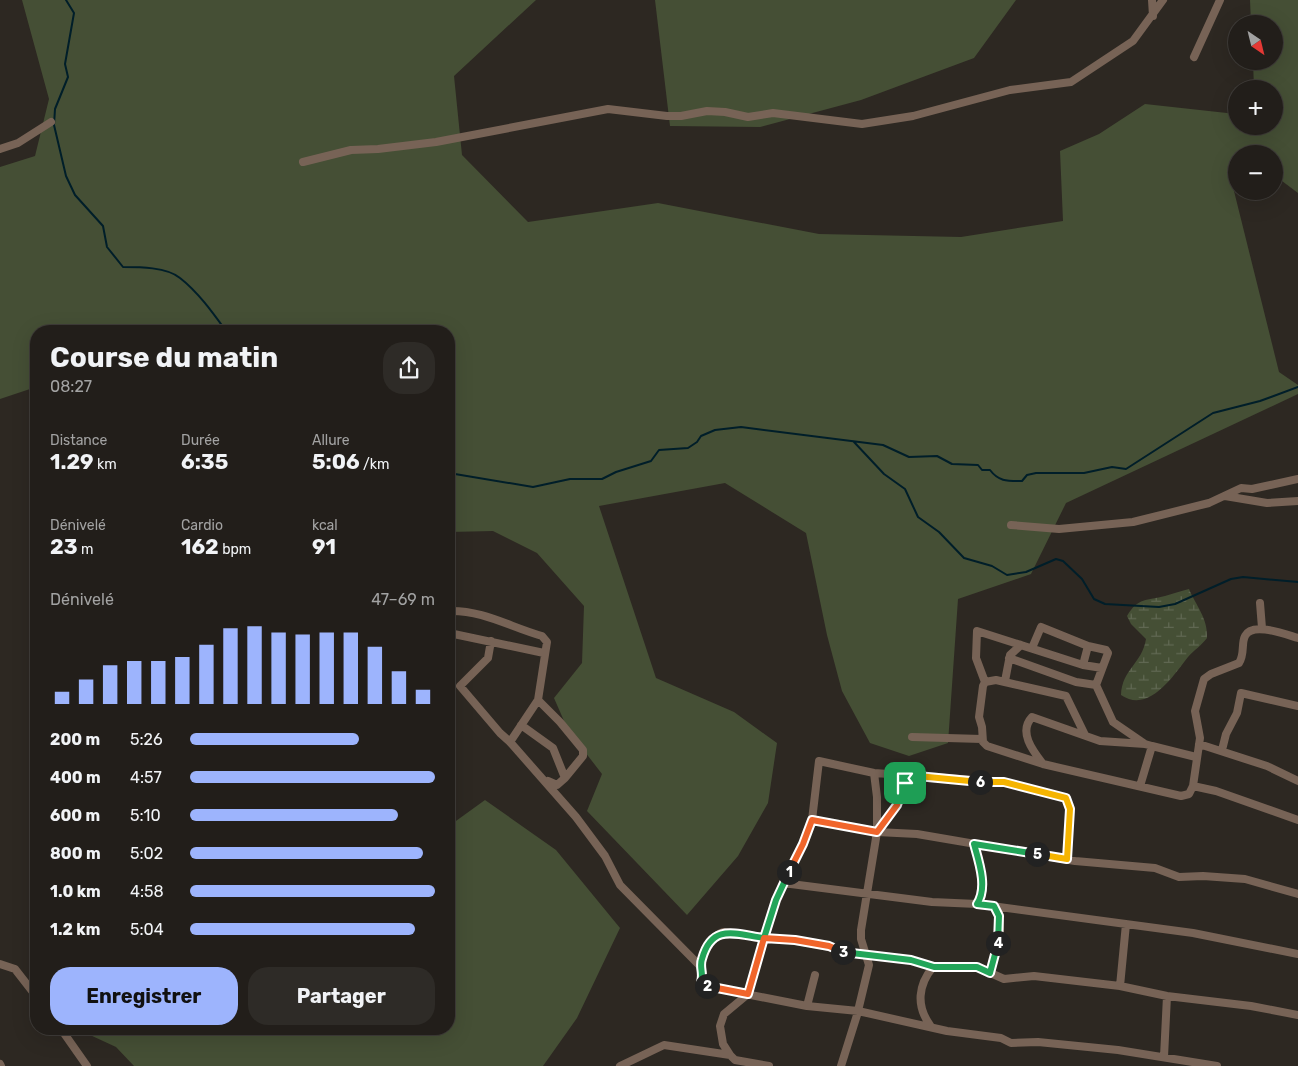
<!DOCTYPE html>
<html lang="fr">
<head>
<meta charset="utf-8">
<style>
	body { margin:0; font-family:Rubik,sans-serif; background:#2e2b27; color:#f1f3f6; height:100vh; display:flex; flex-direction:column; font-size:19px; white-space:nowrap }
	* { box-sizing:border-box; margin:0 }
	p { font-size:16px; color:#a2a2a2 }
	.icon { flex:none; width:28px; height:28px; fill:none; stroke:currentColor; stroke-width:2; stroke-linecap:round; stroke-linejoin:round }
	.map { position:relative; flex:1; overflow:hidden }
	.drawer { position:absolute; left:30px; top:325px; width:425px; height:710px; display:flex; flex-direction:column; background:#221e1a; border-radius:20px; box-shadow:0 5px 20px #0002,0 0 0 1px #3f3c39 }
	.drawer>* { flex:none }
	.needle { width:32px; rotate:145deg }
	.fabs { position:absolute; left:1228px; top:15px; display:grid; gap:10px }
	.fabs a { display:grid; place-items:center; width:55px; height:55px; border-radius:50%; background:#221e1a; box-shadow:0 5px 20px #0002,0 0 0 1px #3f3c39; font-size:25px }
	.pin { position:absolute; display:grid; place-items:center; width:42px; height:42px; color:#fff; margin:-21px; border-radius:10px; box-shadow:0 2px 8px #0006 }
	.km { position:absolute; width:25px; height:25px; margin:-12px; border-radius:50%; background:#222; color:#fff; font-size:14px; line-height:25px; text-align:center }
	.round { display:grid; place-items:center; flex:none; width:52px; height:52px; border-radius:20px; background:#2e2b27 }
	.overview { display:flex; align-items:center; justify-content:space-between; height:85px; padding:0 20px }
	h1 { font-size:28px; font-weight:700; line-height:38px }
	.stats { display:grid; grid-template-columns:repeat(3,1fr); gap:8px; height:85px; padding:5px 20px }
	.stats div { display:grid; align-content:center }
	.stats b { font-size:21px; font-weight:700 }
	.stats small { font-size:14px; font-weight:400 }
	.stats p { font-size:14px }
	.chart { height:140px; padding:10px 20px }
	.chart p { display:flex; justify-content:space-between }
	.chart svg { width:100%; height:90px; margin-top:5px; stroke:#9db4fd; stroke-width:6 }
	.primary-button { display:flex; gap:10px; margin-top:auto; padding:10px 20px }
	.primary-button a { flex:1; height:58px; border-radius:20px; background:#9db4fd; color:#111; font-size:20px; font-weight:700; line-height:58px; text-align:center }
	.primary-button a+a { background:#2e2b27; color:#f1f3f6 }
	ul { padding:0 20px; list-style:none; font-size:16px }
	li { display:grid; grid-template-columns:80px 60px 1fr; align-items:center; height:38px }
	li i { height:12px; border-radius:6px; background:#9db4fd }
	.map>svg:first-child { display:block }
	.green { fill:#454f35 }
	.wetland { fill:url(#wetland-marsh) }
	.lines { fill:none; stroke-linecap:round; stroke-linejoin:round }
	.stream { stroke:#001e29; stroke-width:2 }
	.minor { stroke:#776356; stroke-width:8 }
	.split-1-casing { stroke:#fff; stroke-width:10 }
	.split-2-casing { stroke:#fff; stroke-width:10 }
	.split-3-casing { stroke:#fff; stroke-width:10 }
	.split-4-casing { stroke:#fff; stroke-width:10 }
	.split-5-casing { stroke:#fff; stroke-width:10 }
	.split-6-casing { stroke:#fff; stroke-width:10 }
	.split-7-casing { stroke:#fff; stroke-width:10 }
	.split-1 { stroke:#f0652b; stroke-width:6 }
	.split-2 { stroke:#22a559; stroke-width:6 }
	.split-3 { stroke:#f0652b; stroke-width:6 }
	.split-4 { stroke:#22a559; stroke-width:6 }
	.split-5 { stroke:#22a559; stroke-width:6 }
	.split-6 { stroke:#f5b400; stroke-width:6 }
	.split-7 { stroke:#f5b400; stroke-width:6 }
</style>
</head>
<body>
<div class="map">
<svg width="1298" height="1066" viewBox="0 0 1298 1066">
	<defs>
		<pattern id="wetland-marsh" width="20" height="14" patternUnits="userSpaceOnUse" patternTransform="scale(1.25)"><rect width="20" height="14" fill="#454f35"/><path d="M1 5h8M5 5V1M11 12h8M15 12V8" fill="none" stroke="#606852"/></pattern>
	</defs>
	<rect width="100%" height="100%" fill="#2d2822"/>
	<path class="green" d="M22 0H536L454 76 462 155 528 222 658 203 819 234 961 237 1063 221 1060 151 1099 134 1145 104 1236 114V126H1274V89H1254L1253 61H1274V24H1251L1250 0H1298V193L1274 175V154H1236V181L1232 183 1279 372 1298 385V394L1066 503 1031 574 958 599 948 743 909 756 870 743 842 691 827 635 806 533 725 483 599 506 656 678 734 712 777 743 768 803 738 856 687 915 587 811 602 774 568 730 554 698 582 663 584 606 537 553 493 531 449 532V331H36V387L0 399V167L35 156 49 99Z
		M655 0H1016L974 58 861 100 760 127 670 126Z
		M485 800 556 850 620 928 577 1018 543 1066H134L116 1047 77 1029H449V826Z"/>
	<path class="wetland" d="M1189 589C1196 606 1208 618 1207 638 1201 646 1194 650 1188 657 1173 676 1149 714 1121 695 1122 669 1142 664 1146 639L1131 624 1127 616C1138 597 1147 601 1165 596 1173 594 1180 591 1189 589Z"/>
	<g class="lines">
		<path class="stream" d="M66 0 74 13 65 64 68 77 55 109 54 125 66 176 75 195 103 226 107 247 123 267C139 267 167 267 180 278 198 292 213 313 226 331
			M854 442 884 474 905 489 918 517 939 532 964 558 992 566 1007 575 1026 572 1056 559 1063 561 1082 579 1094 599 1105 604 1159 607 1175 604 1231 579 1243 577 1298 582
			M449 473 533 487 570 479H602L616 472 651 461 659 450 688 448 697 442 701 436 715 430 741 427 883 445 909 457 937 456 952 464 978 465 982 470H990C999 482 1008 481 1022 481L1027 475 1036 473H1084L1112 467 1126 469 1213 413 1260 401 1298 387"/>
		<path class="minor" d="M1152 0 1153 16
			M1194 57 1220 0
			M0 149 18 143 51 122
			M303 162 351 150 378 149 436 142 608 109 667 116H681L707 111 725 112 748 117 773 113 862 124 913 116 1010 90 1071 82 1133 41 1163 0
			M1225 496 1267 503 1298 501
			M1011 525 1059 529 1133 522 1209 503 1241 488 1252 489 1298 479
			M1260 603 1262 628
			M449 611C483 610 510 627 542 636L547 642 538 700 510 742
			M449 633 544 653
			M491 641 488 658 460 686 500 733 510 742 576 817 605 856 620 885 700 966C702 954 710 936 723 932 741 935 830 942 836 951L911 960 933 967H977L1004 979 1034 976 1120 986 1167 996 1251 1006 1298 1015
			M1032 648 1041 627 1088 646 1106 650 1108 653 1096 685
			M1009 658 1076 682 1096 685
			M1083 665 1088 646
			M1005 681 1010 655 1021 645
			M985 682 976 658 977 631 1083 665 1102 668
			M1096 685 1113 722 1145 744
			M538 700 560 722 583 750V756L565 778
			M521 725 553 748 565 778 557 785 548 781
			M1085 735 1066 696 996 680 985 682 983 686 979 717 982 727 983 742 987 746 1043 764 1181 796 1189 794 1193 786 1216 791 1298 820
			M912 737 982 739
			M1199 744 1267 766 1298 781
			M1222 750 1226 734 1237 713 1241 693 1298 706
			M1043 764C1033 751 1018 732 1032 717L1100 741 1145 744 1152 746
			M1140 786 1152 746 1196 757
			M1193 786 1200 738 1195 711 1204 679 1211 674 1239 663C1245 654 1241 644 1245 636 1252 621 1287 635 1298 638
			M812 820 877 832 917 834 1075 861 1155 868 1179 877 1203 876 1245 879 1298 894
			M878 832 897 805 907 775
			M974 844C978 862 988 888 977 904
			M783 883 932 902 977 904 1193 933 1298 954
			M0 964 15 969 36 996
			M700 966 703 973 702 983 705 986 807 1006 858 1011 947 1031 1001 1038 1011 1043 1038 1042 1118 1050 1217 1066
			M990 973C996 953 1007 925 994 906
			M1120 986 1126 924
			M807 1006 815 975
			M930 1025C916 1006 918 985 933 967
			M61 1029 87 1066
			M730 1055 723 1044 720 1026 724 1014 748 994 776 900 803 844 812 820 819 761 874 773 1004 782 1066 798 1070 809 1067 859
			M1164 1057 1167 996
			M0 1064 1 1066
			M620 1066 664 1045 730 1055 735 1060 769 1066
			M841 1066 857 1015 869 965 861 939V930L877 832V797L874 773"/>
	</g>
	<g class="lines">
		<g class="split-1-casing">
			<path id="split-1" d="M789 872 803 844 812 820 877 832 897 805 905 783"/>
		</g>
		<g class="split-2-casing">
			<path id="split-2" d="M707 986 701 982C704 973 699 967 702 959 712 923 735 934 764 938L776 900 789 872"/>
		</g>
		<g class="split-3-casing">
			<path id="split-3" d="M707 986 748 994 764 938 795 940 829 946 843 952"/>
		</g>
		<g class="split-4-casing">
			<path id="split-4" d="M843 952 911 960 934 967H977L990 973 998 943"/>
		</g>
		<g class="split-5-casing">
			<path id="split-5" d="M998 943 999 916 994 906 977 904C988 888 979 862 974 844L1037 854"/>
		</g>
		<g class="split-6-casing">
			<path id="split-6" d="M980 782H1004L1066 798 1070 809 1067 859 1037 854"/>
		</g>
		<g class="split-7-casing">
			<path id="split-7" d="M905 783 907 775 980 782"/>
		</g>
		<use href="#split-1" class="split-1"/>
		<use href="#split-2" class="split-2"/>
		<use href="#split-3" class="split-3"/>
		<use href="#split-4" class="split-4"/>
		<use href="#split-5" class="split-5"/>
		<use href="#split-6" class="split-6"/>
		<use href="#split-7" class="split-7"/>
	</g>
</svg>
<div class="fabs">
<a><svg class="needle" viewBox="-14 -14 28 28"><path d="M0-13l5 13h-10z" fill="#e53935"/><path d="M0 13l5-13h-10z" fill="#a2a2a2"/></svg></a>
<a>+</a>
<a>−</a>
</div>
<div class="pin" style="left:905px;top:783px;background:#1e9e55"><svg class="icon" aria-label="arrive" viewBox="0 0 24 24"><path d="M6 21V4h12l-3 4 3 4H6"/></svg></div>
<b class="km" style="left:789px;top:872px">1</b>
<b class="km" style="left:707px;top:986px">2</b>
<b class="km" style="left:843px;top:952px">3</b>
<b class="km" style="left:998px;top:943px">4</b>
<b class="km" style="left:1037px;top:854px">5</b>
<b class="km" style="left:980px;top:782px">6</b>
<section class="drawer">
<div class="overview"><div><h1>Course du matin</h1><p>08:27</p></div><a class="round"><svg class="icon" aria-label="share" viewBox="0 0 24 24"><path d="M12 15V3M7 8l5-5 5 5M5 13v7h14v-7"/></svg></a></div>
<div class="stats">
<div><p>Distance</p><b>1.29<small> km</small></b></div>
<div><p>Durée</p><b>6:35</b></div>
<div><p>Allure</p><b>5:06<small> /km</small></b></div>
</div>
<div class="stats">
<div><p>Dénivelé</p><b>23<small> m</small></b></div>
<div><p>Cardio</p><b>162<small> bpm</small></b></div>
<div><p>kcal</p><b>91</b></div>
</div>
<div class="chart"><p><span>Dénivelé</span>47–69 m</p>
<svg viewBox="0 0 160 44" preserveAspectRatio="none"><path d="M5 44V38M15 44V32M25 44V25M35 44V23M45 44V23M55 44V21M65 44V15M75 44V7M85 44V6M95 44V9M105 44V10M115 44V9M125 44V9M135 44V16M145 44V28M155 44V37"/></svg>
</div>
<ul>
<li><b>200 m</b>5:26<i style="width:69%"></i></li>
<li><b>400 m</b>4:57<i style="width:100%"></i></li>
<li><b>600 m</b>5:10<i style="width:85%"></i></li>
<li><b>800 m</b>5:02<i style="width:95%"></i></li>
<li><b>1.0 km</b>4:58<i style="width:100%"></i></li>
<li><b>1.2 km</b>5:04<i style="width:92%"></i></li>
</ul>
<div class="primary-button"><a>Enregistrer</a><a>Partager</a></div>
</section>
</div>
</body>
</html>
